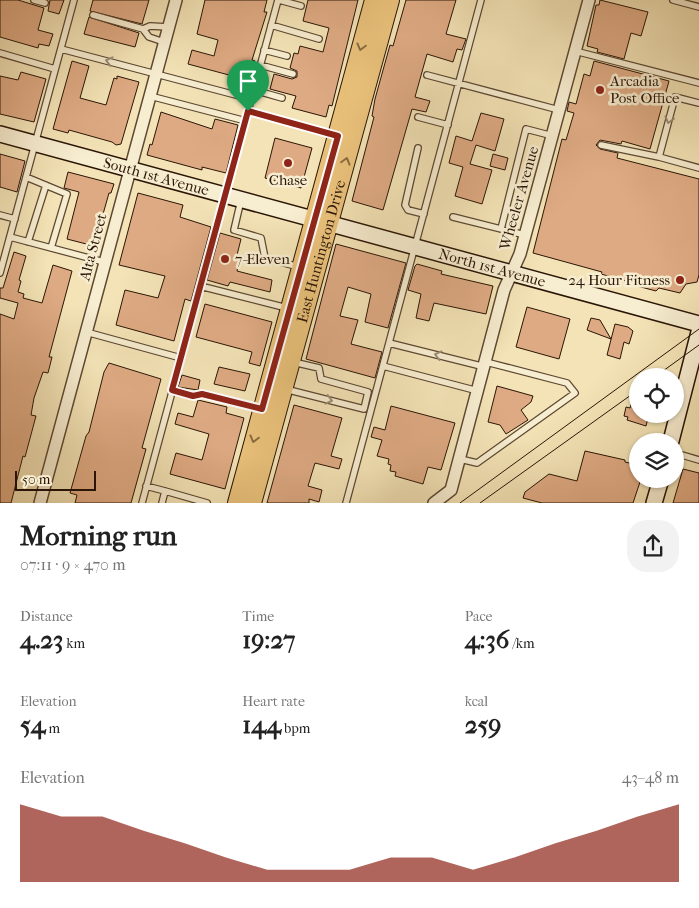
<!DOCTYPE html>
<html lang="en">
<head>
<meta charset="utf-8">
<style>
	body { margin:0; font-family:"IM FELL French Canon",serif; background:#f2f2f2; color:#222; height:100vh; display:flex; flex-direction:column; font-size:19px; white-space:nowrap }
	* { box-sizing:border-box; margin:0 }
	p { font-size:16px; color:#767676 }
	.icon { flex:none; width:28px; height:28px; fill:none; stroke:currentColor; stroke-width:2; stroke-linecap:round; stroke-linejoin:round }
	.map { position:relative; height:503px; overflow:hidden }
	.panel { display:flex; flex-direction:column; background:#fff; flex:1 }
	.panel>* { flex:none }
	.fabs { position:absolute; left:629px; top:368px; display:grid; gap:10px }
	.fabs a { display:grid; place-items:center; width:55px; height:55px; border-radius:50%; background:#fff; box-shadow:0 1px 4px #0004; font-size:25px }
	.scale { position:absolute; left:15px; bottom:12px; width:81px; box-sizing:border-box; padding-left:5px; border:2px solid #2a1506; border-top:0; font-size:14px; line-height:18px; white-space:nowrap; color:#2a1506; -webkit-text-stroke:4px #f7edd0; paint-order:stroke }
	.pin { position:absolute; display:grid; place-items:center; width:42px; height:42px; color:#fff; margin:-51px -21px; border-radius:50% 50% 50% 0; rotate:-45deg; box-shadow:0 0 5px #0007 }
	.pin .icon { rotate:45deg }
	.round { display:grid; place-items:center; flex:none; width:52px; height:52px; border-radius:20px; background:#f2f2f2 }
	.headline { display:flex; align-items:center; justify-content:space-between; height:85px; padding:0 20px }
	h1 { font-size:28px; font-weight:800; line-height:38px }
	.metrics { display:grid; grid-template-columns:repeat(3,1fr); gap:8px; height:85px; padding:5px 20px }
	.metrics div { display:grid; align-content:center }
	.metrics b { font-size:25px; font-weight:800 }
	.metrics small { font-size:14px; font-weight:400 }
	.metrics p { font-size:14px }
	.chart { height:140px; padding:10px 20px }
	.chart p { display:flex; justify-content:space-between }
	.chart svg { width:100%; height:90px; margin-top:5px; fill:#8f2418; opacity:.7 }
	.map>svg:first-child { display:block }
	.building { fill:#deaa83; stroke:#2a1506 }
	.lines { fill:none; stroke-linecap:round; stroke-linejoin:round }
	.lane-casing { stroke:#5c4832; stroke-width:8 }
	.street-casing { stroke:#5c4832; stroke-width:14 }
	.secondary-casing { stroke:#2a1506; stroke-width:18 }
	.primary-casing { stroke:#2a1506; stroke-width:20 }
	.lane { stroke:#f7edd0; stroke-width:5.5 }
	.street { stroke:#f7edd0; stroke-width:11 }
	.secondary { stroke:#f7edd0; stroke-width:15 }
	.primary { stroke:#eac27b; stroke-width:18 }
	.tram { stroke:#2a1506; stroke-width:1 }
	.oneway { stroke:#8a6c40 }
	.oneway2 { stroke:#9b8c75 }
	.route-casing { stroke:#fff; stroke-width:10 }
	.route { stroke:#8f2418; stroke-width:6 }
	.poi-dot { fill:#8f2418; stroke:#f7edd0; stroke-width:2 }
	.labels { text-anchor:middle; stroke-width:5; stroke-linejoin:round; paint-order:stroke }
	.poi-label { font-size:15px; fill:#2a1506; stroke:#f7edd0; text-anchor:start }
	.street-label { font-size:15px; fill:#2a1506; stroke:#f7edd0 }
</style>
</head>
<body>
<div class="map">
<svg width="699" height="503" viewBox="0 0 699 503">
	<rect width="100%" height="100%" fill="#f3e3b6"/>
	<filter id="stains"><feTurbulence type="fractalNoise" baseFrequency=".004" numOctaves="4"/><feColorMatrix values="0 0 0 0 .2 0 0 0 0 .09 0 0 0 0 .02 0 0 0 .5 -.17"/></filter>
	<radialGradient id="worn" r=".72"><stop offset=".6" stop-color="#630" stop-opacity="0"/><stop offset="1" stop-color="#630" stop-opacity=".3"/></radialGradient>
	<path class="building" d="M0 0H18L44 8 38 30 53 34 49 46 39 44 38 48 0 37Z
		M50 0H64L59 14 48 11Z
		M93 0H149L142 24 90 11Z
		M205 0H267L264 12H267L252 60 255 61 248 83 240 81V78L188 64 192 50 214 56 218 40 197 34Z
		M308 0H358L332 106 329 105 326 117 292 108 296 96 270 89 274 74 292 79 297 77V71L290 68 294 53 298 54 300 46 323 52 329 28 303 21Z
		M406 0H456L446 34 466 39 462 50 457 49 453 62 427 54 415 97 430 101 426 112 412 109 383 210 352 201 374 117 372 116 375 99 390 45 393 46Z
		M600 0 648 12 641 36 631 33 624 59 597 52 598 49 587 46 596 5H599Z
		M89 17 139 33 135 47 84 34Z
		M72 61 89 66 80 98 106 105 114 78 117 79V76L139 82 121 144 116 145 112 142 69 130 68 133 53 129Z
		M594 61 669 81 650 149 622 141 621 144 600 140 596 145 600 149 618 153 617 158 699 179V275L697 282 686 284 680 293 659 288 656 291 626 283V281L601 274 602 272 533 253 562 139 566 140 574 113 567 111 569 102 576 104 584 74 590 76Z
		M21 72 46 79 34 122 0 114V76L18 80Z
		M161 112 212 129 215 119 238 125 226 173 202 167V170L147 155 150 144 152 145Z
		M481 113 504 119 495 151 476 145 470 164 492 170 482 204 455 196 463 167 449 163 456 136 472 141Z
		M275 138 312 148 301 188 265 178Z
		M0 154 25 161 17 192 0 187Z
		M493 154 508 158 505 170 490 166Z
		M68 172 114 184 111 193H109L94 246 67 239 79 192 64 188Z
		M138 193 183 205 180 217 211 227 191 301 185 299 174 341 116 325 125 290 158 298 165 276 119 265Z
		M220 233 241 239 237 255 241 256 237 271 272 280 270 292 230 282 228 286 207 280Z
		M336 244 406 263 388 328 365 322 371 294 348 287 340 316 358 320 351 344 382 352 375 378 306 359Z
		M14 252 26 256 19 280 21 281 18 292 24 294 23 298 42 303 53 265 72 271 49 357H52L48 373 43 372 34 398 31 415 36 416 25 457 23 456 11 503H0V314L14 319 18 303 0 298V288H3Z
		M417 264 442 271 441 274 493 286 486 314 434 303 429 321 416 318 421 294 408 290 415 266Z
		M205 304 272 322 260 366 249 363 252 352 196 337Z
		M527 307 570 319 559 359 516 347Z
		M591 318 600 320 611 339 587 330Z
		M615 324 628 327 633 331 629 344 624 342 620 359 607 355Z
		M109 363 161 379 142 448 146 449 131 503H75L77 495 70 493 86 436 89 432 104 372Z
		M219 367 250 374 245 391 214 384Z
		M182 375 200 380 198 390 178 387Z
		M497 386 533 396 531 402 521 410 528 420 506 434 500 425 488 422Z
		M635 392H638V414H649L646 426 627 420 628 417 624 416 626 407 630 408Z
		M198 400 227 407 226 413 244 418 225 489 170 474 176 453 202 460 209 434 175 424 178 413 193 417Z
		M294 405 342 418 331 456 342 459 339 469 315 463 308 486 322 490 319 502 309 499V503H267Z
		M391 406 455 423 441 470 428 467 423 484 395 476 396 472 390 471 391 465 388 464 389 459 377 456 382 440 371 437 374 427 385 430Z
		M585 451 625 460V462L638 465V479H641L633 503H542L523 498 525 492 549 474 577 481Z
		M683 469 699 473V503H673Z"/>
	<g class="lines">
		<g class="lane-casing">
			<path id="lane" d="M34 0 45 3
				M279 0 301 6
				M673 0 699 7
				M93 15 143 29 150 26 169 27
				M271 25 319 39
				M143 29 149 37 164 42
				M61 49 251 99
				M264 50 287 56
				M575 51 699 83
				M0 53 55 69
				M260 65 293 74
				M427 75 559 110
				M254 90 282 98
				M150 96 246 121
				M699 103 675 97 659 157 699 168
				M248 111 336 136
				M418 117 448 125
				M601 145 659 157
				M418 148 405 205 408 210 424 214
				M26 177 67 194 51 248
				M241 200 234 230 261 238 265 258 299 267
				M0 215 15 219
				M453 217 525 235
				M501 229 526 129 553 136
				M10 237 104 262
				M28 242 46 185
				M0 273 74 0
				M200 286 287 308
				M86 332 181 358
				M389 343 485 367
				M383 366 478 391
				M285 389 364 409 368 392 321 379 319 368 293 362
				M172 390 193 396 202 394 260 408
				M675 453 699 460
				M460 459 477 463 575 393 567 383 486 362
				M146 486 165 491
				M142 503 278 0
				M162 503 165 491 207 503
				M346 503 481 0"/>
		</g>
		<g class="street-casing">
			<path id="street" d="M40 503 176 0
				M434 503 451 490 504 290 520 254 589 0"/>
		</g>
		<g class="secondary-casing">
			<g id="secondary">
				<path id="s1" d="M0 134 699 324"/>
				<path d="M671 441 699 332"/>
				<path d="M654 503 661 479"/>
			</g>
		</g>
		<g class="primary-casing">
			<g id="primary">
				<path d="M237 503 374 0"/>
				<path id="s2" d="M252 503 390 0"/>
			</g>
		</g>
		<use href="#lane" class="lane"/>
		<use href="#street" class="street"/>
		<use href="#secondary" class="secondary"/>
		<use href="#primary" class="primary"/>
		<path class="tram" d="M656 376 699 345
			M460 503 699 329
			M480 503 638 390"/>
	</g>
	<defs><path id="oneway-chevron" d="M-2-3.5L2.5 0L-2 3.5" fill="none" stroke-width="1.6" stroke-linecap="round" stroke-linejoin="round" transform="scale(1.25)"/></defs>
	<g class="oneway">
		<use href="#oneway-chevron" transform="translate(361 47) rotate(105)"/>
		<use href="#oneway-chevron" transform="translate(346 161) rotate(-74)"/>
		<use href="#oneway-chevron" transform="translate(254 439) rotate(105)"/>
	</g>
	<g class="oneway2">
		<use href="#oneway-chevron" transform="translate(109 61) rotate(-166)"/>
		<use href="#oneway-chevron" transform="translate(669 120) rotate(105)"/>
		<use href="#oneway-chevron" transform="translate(438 355) rotate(-166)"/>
		<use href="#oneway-chevron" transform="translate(329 400) rotate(14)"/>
	</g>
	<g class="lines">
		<g class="route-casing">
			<path id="route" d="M248 111 338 136 262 409 202 394 193 396 172 390Z"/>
		</g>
		<use href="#route" class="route"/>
	</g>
	<g class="poi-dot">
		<circle cx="600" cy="90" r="5"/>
		<circle cx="288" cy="163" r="5"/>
		<circle cx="225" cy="259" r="5"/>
		<circle cx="680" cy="280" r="5"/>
	</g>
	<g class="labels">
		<g class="poi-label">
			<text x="610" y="86">Arcadia<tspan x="610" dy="17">Post Office</tspan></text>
			<text x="288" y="185" text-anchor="middle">Chase</text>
			<text x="235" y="264">7-Eleven</text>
			<text x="670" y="285" text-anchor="end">24 Hour Fitness</text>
		</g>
		<g class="street-label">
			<text dy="5" stroke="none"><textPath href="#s1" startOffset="162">South 1st Avenue</textPath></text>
			<text transform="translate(519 198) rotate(-74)" y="5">Wheeler Avenue</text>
			<text transform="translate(93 247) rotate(-75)" y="5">Alta Street</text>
			<text dy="5" stroke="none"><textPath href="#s2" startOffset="261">East Huntington Drive</textPath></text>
			<text dy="5" stroke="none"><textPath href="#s1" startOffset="510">North 1st Avenue</textPath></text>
		</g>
	</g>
	<rect width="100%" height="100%" filter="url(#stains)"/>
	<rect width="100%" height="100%" fill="url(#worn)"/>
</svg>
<div class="fabs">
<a><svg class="icon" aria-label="locate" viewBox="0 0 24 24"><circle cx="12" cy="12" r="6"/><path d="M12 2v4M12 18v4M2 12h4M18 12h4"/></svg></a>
<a><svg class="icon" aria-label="layers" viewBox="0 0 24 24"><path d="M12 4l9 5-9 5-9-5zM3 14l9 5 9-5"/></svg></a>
</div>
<div class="scale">50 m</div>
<div class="pin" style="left:248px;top:111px;background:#1e9e55"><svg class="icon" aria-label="arrive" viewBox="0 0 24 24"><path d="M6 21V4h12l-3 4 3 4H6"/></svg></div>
</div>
<section class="panel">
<div class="headline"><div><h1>Morning run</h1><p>07:11 · 9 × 470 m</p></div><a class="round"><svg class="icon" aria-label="share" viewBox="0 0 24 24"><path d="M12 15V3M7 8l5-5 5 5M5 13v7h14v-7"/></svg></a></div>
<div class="metrics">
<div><p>Distance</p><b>4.23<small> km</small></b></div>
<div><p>Time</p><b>19:27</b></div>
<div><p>Pace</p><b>4:36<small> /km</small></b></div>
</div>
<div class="metrics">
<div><p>Elevation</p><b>54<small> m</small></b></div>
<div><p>Heart rate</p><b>144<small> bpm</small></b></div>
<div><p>kcal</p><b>259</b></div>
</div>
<div class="chart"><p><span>Elevation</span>43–48 m</p>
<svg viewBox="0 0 160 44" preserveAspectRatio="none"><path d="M0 44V6L10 12L20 12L30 19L40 25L50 32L60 38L70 38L80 38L90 32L100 32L110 38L120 32L130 25L140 19L150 12L160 6V44z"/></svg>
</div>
</section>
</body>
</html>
